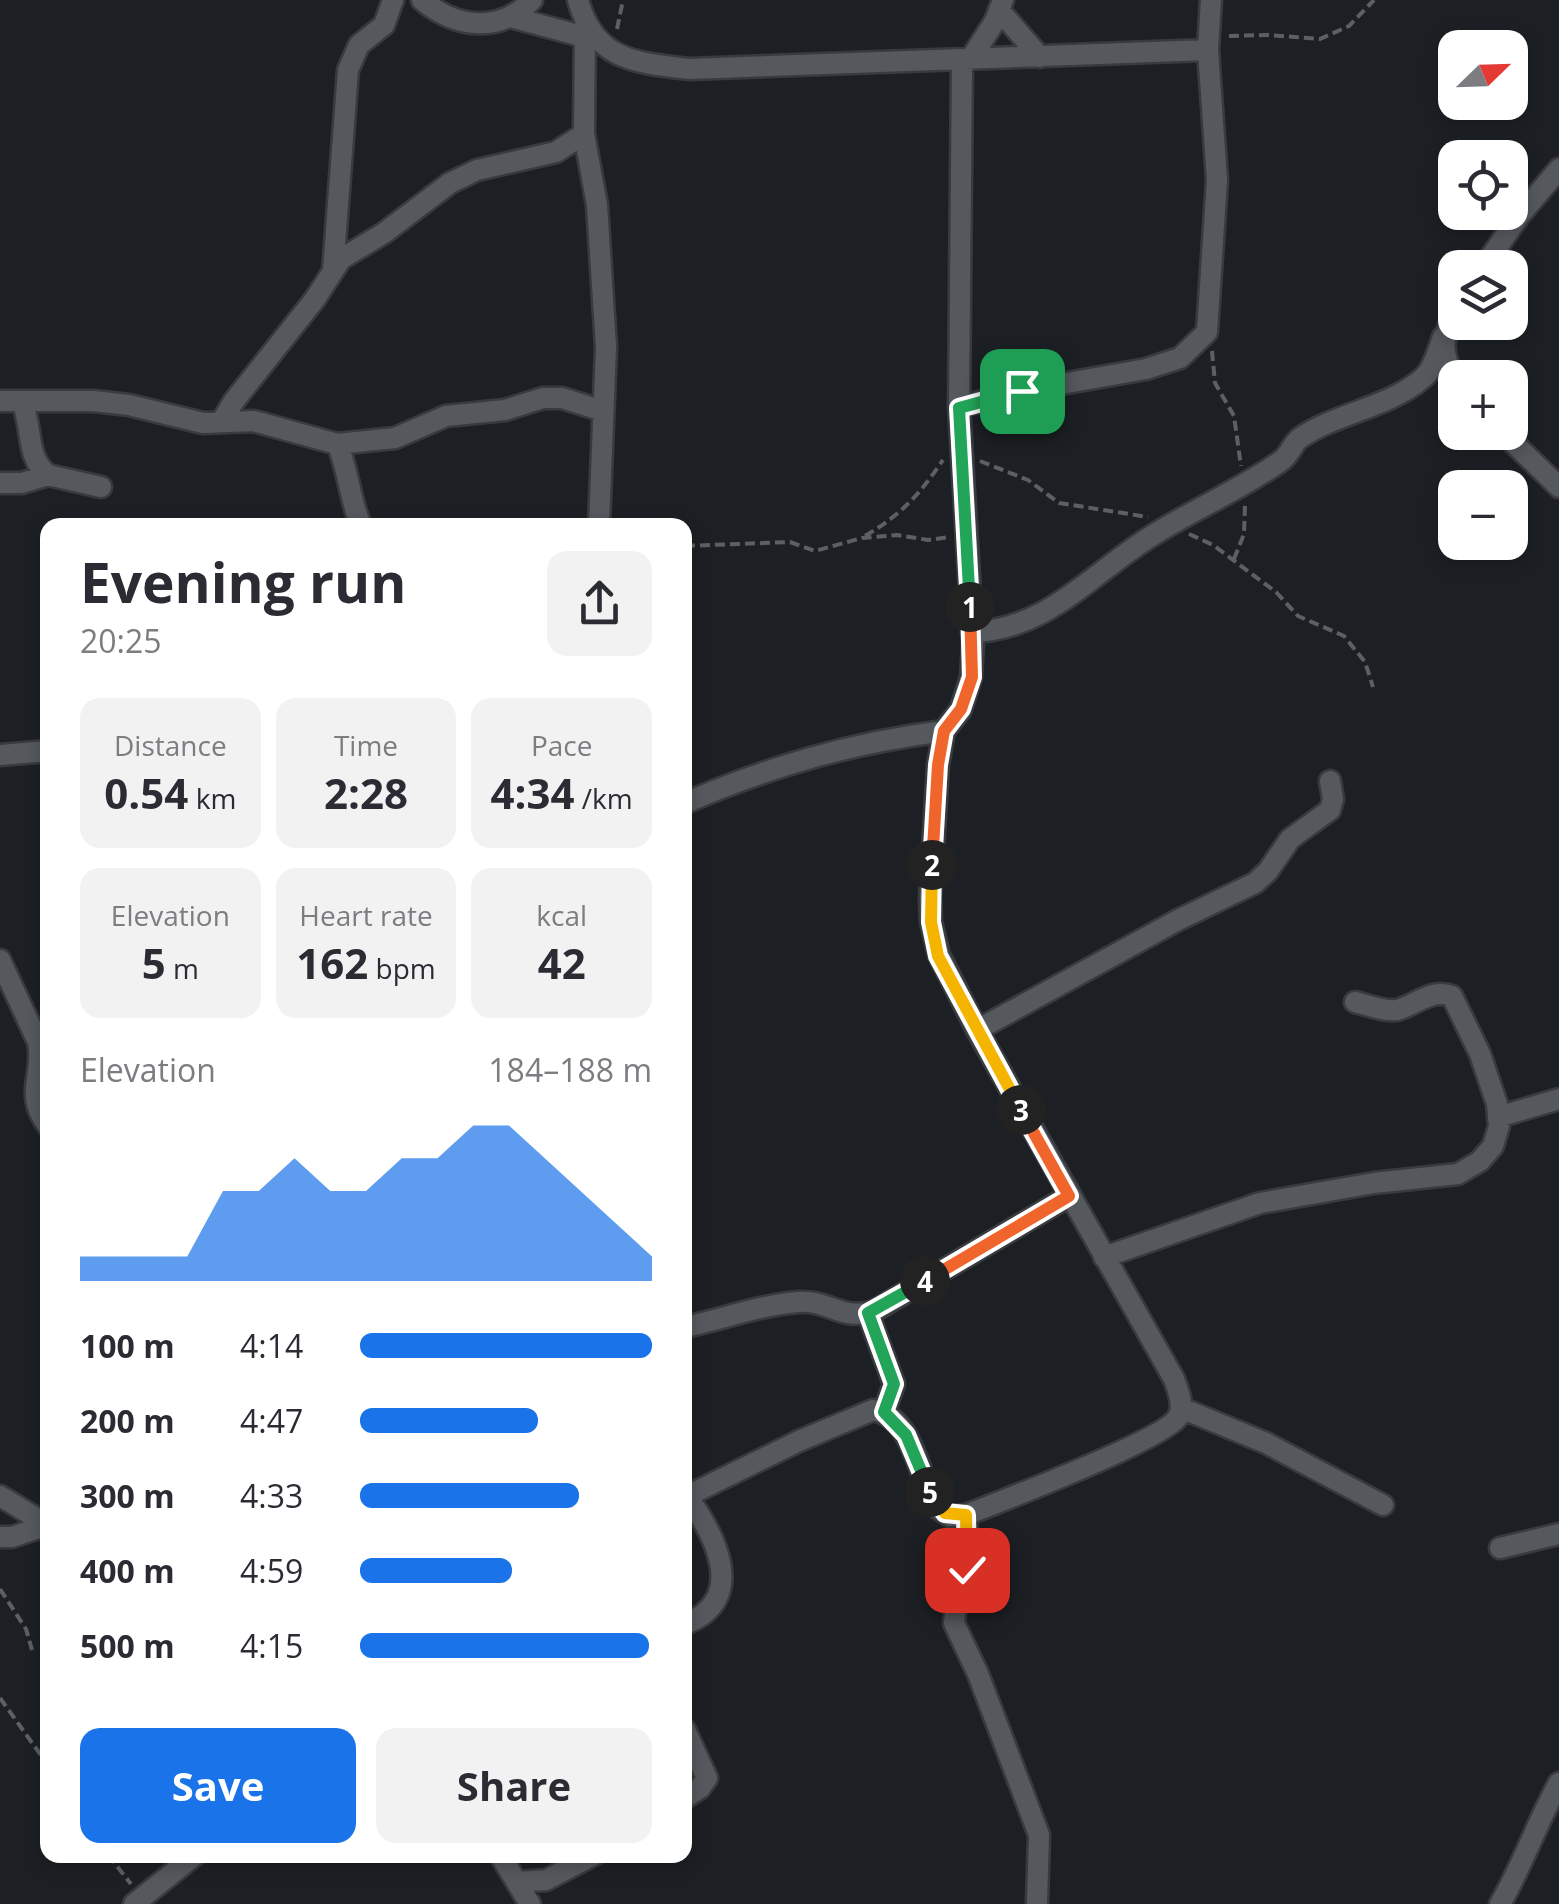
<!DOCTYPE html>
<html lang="en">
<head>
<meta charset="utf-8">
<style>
	body { margin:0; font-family:"Open Sans",sans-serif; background:#f2f2f3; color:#2b2b33; height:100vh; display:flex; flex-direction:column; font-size:38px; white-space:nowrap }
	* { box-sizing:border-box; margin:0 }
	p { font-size:32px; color:#7c7c81 }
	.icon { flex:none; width:55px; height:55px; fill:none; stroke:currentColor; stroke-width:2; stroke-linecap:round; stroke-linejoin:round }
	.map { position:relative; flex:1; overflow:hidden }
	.drawer { position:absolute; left:40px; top:518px; width:652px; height:1345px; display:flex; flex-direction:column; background:#fff; border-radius:20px; box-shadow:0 5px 15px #0003 }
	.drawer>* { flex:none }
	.needle { width:65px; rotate:67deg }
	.tools { position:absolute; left:1438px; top:30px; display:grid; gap:20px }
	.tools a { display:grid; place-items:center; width:90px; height:90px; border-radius:20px; background:#fff; box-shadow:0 5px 15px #0003; font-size:50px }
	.pin { position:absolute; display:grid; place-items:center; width:85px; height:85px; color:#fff; margin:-42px; border-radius:20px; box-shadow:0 5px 15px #0006 }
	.km { position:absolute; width:50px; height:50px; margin:-25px; border-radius:50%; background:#222; color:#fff; font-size:28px; line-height:50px; text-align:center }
	.round { display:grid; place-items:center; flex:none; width:105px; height:105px; border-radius:20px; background:#f2f2f3 }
	.head { display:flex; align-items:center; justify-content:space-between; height:170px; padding:0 40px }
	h1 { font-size:55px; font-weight:700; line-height:75px }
	.metrics { display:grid; grid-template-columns:repeat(3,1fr); gap:15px; height:170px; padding:10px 40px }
	.metrics div { display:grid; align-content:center; border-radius:20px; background:#f2f2f3; text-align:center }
	.metrics b { font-size:42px; font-weight:700 }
	.metrics small { font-size:28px; font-weight:400 }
	.metrics p { font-size:28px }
	.chart { height:280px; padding:20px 40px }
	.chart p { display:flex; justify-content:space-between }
	.chart svg { width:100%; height:180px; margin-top:10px; fill:#1a73e8; opacity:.7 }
	.button { display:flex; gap:20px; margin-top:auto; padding:20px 40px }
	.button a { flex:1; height:115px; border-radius:20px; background:#1a73e8; color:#fff; font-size:40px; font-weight:700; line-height:115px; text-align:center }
	.button a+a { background:#f2f2f3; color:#2b2b33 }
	ul { padding:0 40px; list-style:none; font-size:32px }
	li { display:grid; grid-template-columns:160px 120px 1fr; align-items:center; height:75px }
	li i { height:25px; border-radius:12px; background:#1a73e8 }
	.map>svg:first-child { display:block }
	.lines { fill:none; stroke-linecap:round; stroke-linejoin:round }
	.minor-casing { stroke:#383a3e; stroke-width:25 }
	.path { stroke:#5c6064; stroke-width:4; stroke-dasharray:10 5; stroke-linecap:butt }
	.minor { stroke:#55595e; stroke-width:20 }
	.split-1-casing { stroke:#fff; stroke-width:20 }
	.split-2-casing { stroke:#fff; stroke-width:20 }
	.split-3-casing { stroke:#fff; stroke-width:20 }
	.split-4-casing { stroke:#fff; stroke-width:20 }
	.split-5-casing { stroke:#fff; stroke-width:20 }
	.split-6-casing { stroke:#fff; stroke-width:20 }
	.split-1 { stroke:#22a559; stroke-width:12 }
	.split-2 { stroke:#f0652b; stroke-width:12 }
	.split-3 { stroke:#f5b400; stroke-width:12 }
	.split-4 { stroke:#f0652b; stroke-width:12 }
	.split-5 { stroke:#22a559; stroke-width:12 }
	.split-6 { stroke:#f5b400; stroke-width:12 }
</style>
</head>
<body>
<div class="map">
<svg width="1559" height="1904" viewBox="0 0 1559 1904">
	<rect width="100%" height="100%" fill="#1c2024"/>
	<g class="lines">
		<g class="minor-casing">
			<path id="minor" d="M422 0C456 28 499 34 532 0
				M578 0C594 60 635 63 690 69L1208 50
				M999 10 1040 57
				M511 17 585 37
				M585 26 584 134 597 205 606 347 599 525
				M970 60 995 21 1003 0
				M962 61 959 407 973 643 971 677 961 709 944 731 938 765 930 898 931 922 939 955 977 1030 1174 1379C1178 1390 1185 1406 1178 1417 1165 1439 999 1502 966 1515L967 1570 957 1597 954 1623 978 1674 1039 1835 1037 1902
				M1483 268 1519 216 1559 169
				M333 271 348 70 359 45 384 25 393 0
				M1455 310C1442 340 1440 351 1455 380
				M0 401H94L129 405 203 423 254 421 337 444 395 438 446 416 505 410 543 398H562L603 411
				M22 402C33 427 25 457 48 475L101 487
				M959 407 1022 391 1146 369 1180 358 1207 332 1217 180 1208 50 1211 0
				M222 421 234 401 315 299 341 259 384 233 450 183 477 170 556 152 584 134
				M1502 432 1559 487
				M337 444C349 470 349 499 361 525
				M0 483H22L48 475
				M972 632C1047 630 1091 574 1150 537 1192 510 1240 490 1281 461 1290 455 1292 444 1300 438 1336 413 1388 408 1423 378 1434 369 1438 350 1443 337
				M0 755 48 751
				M685 803C771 766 851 743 944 731
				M0 960 38 1042C45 1075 23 1092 48 1126
				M977 1030 1178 920 1255 883 1268 871 1290 839 1330 810 1333 799 1330 781
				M1498 1117 1559 1099
				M1104 1257 1260 1203 1374 1183 1458 1174 1480 1161 1493 1146 1499 1126 1497 1104 1480 1054 1452 996C1432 988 1416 1005 1397 1010 1384 1012 1368 1005 1355 1002
				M868 1313 894 1384 884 1412
				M685 1327C723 1319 760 1305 799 1302 830 1300 840 1321 874 1311L1069 1196
				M1181 1408 1266 1443 1383 1505
				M0 1496 48 1525
				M685 1497 799 1441 873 1410C916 1418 917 1480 939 1509L950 1516 966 1515
				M0 1537H12L48 1525
				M1500 1548 1559 1534
				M685 1624C749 1599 715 1535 687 1496
				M685 1730 707 1778 700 1788 685 1798
				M500 1855 530 1904
				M517 1882 546 1880 594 1855
				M134 1904 195 1855
				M1500 1904C1523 1865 1537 1822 1559 1783"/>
		</g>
		<path class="path" d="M617 29 623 0
			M1229 36 1268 35 1320 39 1349 26 1374 0
			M1212 351 1215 383 1234 416 1241 466
			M980 461 1028 480 1059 503 1148 517
			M1189 534 1213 545 1276 592 1298 616 1344 636 1365 662 1373 687
			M865 536C902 514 919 495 943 460
			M685 546 790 542 815 551 862 538 897 535 928 540 950 537
			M1234 559 1244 534 1245 505
			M0 1589 26 1629 32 1650
			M0 1698 48 1765
			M108 1855 131 1884"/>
		<use href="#minor" class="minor"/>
	</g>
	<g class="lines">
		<g class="split-1-casing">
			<path id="split-1" d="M970 607 959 408 1022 391"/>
		</g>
		<g class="split-2-casing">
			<path id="split-2" d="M932 865 938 765 944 731 961 709 972 677 970 607"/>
		</g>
		<g class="split-3-casing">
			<path id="split-3" d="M932 865 931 922 938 956 1021 1110"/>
		</g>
		<g class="split-4-casing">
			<path id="split-4" d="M925 1281 1069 1196 1021 1110"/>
		</g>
		<g class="split-5-casing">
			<path id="split-5" d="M925 1281 868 1313 894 1384 884 1412 906 1435 930 1492"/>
		</g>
		<g class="split-6-casing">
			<path id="split-6" d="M930 1492 945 1513 966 1515 967 1570"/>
		</g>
		<use href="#split-1" class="split-1"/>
		<use href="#split-2" class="split-2"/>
		<use href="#split-3" class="split-3"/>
		<use href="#split-4" class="split-4"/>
		<use href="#split-5" class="split-5"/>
		<use href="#split-6" class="split-6"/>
	</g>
</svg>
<div class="tools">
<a><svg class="needle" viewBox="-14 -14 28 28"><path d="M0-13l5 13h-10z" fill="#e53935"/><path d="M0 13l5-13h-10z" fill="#7c7c81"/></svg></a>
<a><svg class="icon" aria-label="locate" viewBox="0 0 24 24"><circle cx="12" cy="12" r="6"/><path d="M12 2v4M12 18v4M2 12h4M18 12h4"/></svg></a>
<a><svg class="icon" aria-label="layers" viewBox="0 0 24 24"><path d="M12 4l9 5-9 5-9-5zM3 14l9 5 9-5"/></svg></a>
<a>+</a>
<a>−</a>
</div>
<div class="pin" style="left:1022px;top:391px;background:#1e9e55"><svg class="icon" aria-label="arrive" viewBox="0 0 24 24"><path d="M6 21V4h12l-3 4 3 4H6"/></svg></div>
<div class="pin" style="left:967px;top:1570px;background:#d93025"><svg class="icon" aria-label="check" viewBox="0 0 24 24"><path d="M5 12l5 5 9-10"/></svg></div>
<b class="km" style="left:970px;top:607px">1</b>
<b class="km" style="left:932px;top:865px">2</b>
<b class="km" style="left:1021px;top:1110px">3</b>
<b class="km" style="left:925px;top:1281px">4</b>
<b class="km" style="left:930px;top:1492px">5</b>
<section class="drawer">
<div class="head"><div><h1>Evening run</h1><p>20:25</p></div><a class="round"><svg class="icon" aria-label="share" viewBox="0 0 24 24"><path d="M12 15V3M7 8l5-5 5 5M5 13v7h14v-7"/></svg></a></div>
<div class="metrics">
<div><p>Distance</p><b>0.54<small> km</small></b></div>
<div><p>Time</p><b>2:28</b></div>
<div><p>Pace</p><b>4:34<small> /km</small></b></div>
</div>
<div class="metrics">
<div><p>Elevation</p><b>5<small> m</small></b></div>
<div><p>Heart rate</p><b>162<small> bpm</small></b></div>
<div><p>kcal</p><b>42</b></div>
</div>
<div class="chart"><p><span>Elevation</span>184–188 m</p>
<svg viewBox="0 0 160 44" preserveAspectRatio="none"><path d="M0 44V38L10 38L20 38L30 38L40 22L50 22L60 14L70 22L80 22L90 14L100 14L110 6L120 6L130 14L140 22L150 30L160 38V44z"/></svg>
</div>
<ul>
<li><b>100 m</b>4:14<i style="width:100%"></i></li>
<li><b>200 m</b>4:47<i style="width:61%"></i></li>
<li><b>300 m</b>4:33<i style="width:75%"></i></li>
<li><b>400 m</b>4:59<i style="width:52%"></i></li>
<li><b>500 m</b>4:15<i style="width:99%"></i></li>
</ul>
<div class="button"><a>Save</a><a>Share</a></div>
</section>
</div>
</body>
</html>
